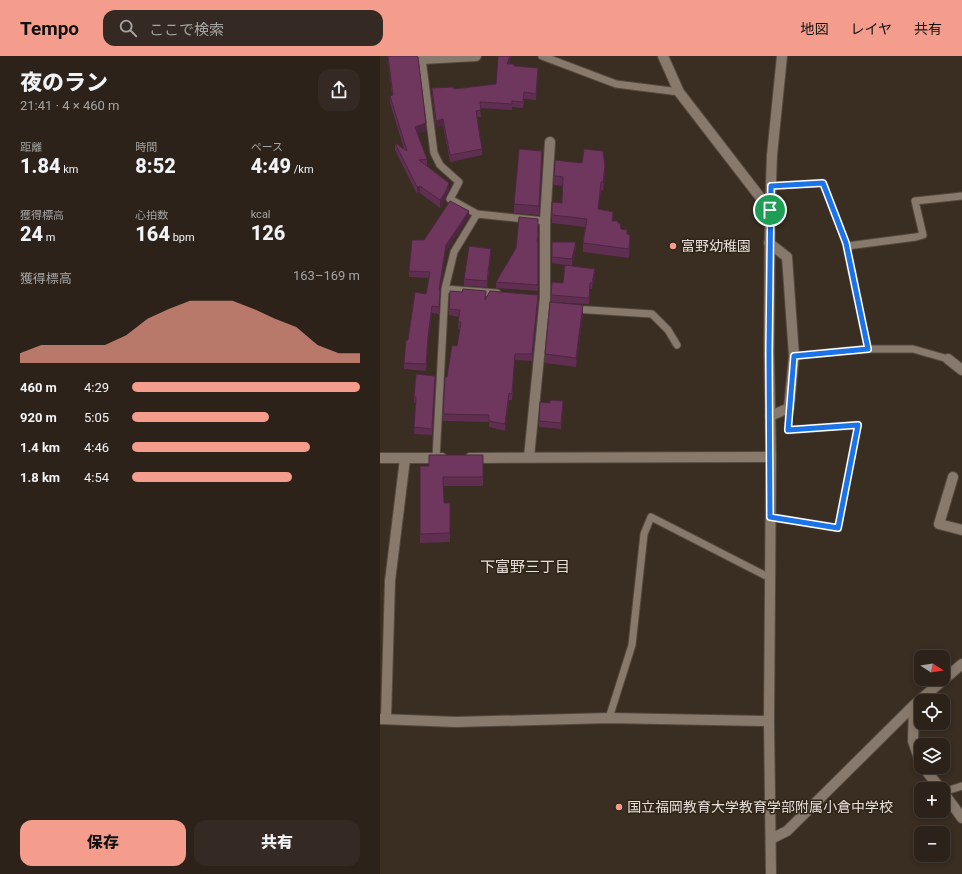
<!DOCTYPE html>
<html lang="ja">
<head>
<meta charset="utf-8">
<style>
	body { margin:0; font-family:Roboto,"Noto Sans JP",sans-serif; background:#342a23; color:#f1f3f6; height:100vh; display:flex; flex-direction:column; font-size:15px; white-space:nowrap }
	* { box-sizing:border-box; margin:0 }
	p { font-size:13px; color:#a6a4a2 }
	.icon { flex:none; width:22px; height:22px; fill:none; stroke:currentColor; stroke-width:2; stroke-linecap:round; stroke-linejoin:round }
	.map { position:relative; flex:1; overflow:hidden }
	.sheet { display:flex; flex-direction:column; background:#2c221a; width:380px }
	.sheet>* { flex:none }
	.needle { width:26px; rotate:102deg }
	.fabs { position:absolute; left:534px; top:594px; display:grid; gap:8px }
	.fabs a { display:grid; place-items:center; width:36px; height:36px; border-radius:8px; background:#2c221a; box-shadow:0 2px 6px #0003,0 0 0 1px #483f39; font-size:20px }
	.pin { position:absolute; display:grid; place-items:center; width:34px; height:34px; color:#fff; margin:-17px; border:2px solid #fff; border-radius:50%; box-shadow:0 1px 4px #0007 }
	.round { display:grid; place-items:center; flex:none; width:42px; height:42px; border-radius:12px; background:#342a23 }
	.summary { display:flex; align-items:center; justify-content:space-between; height:68px; padding:0 20px }
	h1 { font-size:22px; font-weight:800; line-height:30px }
	.metrics { display:grid; grid-template-columns:repeat(3,1fr); gap:6px; height:68px; padding:4px 20px }
	.metrics div { display:grid; align-content:center }
	.metrics b { font-size:20px; font-weight:800 }
	.metrics small { font-size:11px; font-weight:400 }
	.metrics p { font-size:11px }
	.chart { height:112px; padding:8px 20px }
	.chart p { display:flex; justify-content:space-between }
	.chart svg { width:100%; height:72px; margin-top:4px; fill:#f49d8c; opacity:.7 }
	.button { display:flex; gap:8px; margin-top:auto; padding:8px 20px }
	.button a { flex:1; height:46px; border-radius:12px; background:#f49d8c; color:#111; font-size:16px; font-weight:800; line-height:46px; text-align:center }
	.button a+a { background:#342a23; color:#f1f3f6 }
	ul { padding:0 20px; list-style:none; font-size:13px }
	li { display:grid; grid-template-columns:64px 48px 1fr; align-items:center; height:30px }
	li i { height:10px; border-radius:5px; background:#f49d8c }
	header { display:flex; align-items:center; gap:24px; box-sizing:border-box; height:56px; padding:0 20px; background:#f49d8c; color:#111 }
	header strong { font-size:19px }
	nav { display:flex; gap:22px; margin-inline-start:auto; font-size:14px }
	.search { width:280px; height:36px; background:#342a23; display:flex; align-items:center; gap:10px; box-sizing:border-box; padding:0 14px; border-radius:12px; color:#a6a4a2; font-size:15px }
	main { display:flex; flex:1; min-height:0 }
	.map>svg:first-child { display:block }
	.lines { fill:none; stroke-linecap:round; stroke-linejoin:round }
	.service-casing { stroke:#544a40; stroke-width:9 }
	.minor-casing { stroke:#544a40; stroke-width:12 }
	.tertiary-casing { stroke:#544a40; stroke-width:12 }
	.service { stroke:#87796b; stroke-width:7 }
	.minor { stroke:#87796b; stroke-width:10 }
	.tertiary { stroke:#87796b; stroke-width:10 }
	.wall { fill:#5f2e51 }
	.shaded-wall { fill:#4e2642 }
	.building { fill:#6f365e; stroke:#4e2642 }
	.route-casing { stroke:#fff; stroke-width:8 }
	.route { stroke:#1a73e8; stroke-width:5 }
	.poi-dot { fill:#f49d8c; stroke:#2f2418; stroke-width:1.5 }
	.labels { text-anchor:middle; stroke-width:3; stroke-linejoin:round; paint-order:stroke }
	.poi-label { font-size:14px; fill:#e8dfd8; stroke:#2f2418; text-anchor:start }
	.neighbourhood-label { font-size:15px; fill:#e8dfd8; stroke:#2f2418 }
</style>
</head>
<body>
<header>
<strong>Tempo</strong>
<div class="search"><svg class="icon" aria-label="search" viewBox="0 0 24 24"><circle cx="10" cy="10" r="6"/><path d="M15 15l6 6"/></svg>ここで検索</div>
<nav><a>地図</a><a>レイヤ</a><a>共有</a></nav>
</header>
<main>
<section class="sheet">
<div class="summary"><div><h1>夜のラン</h1><p>21:41 · 4 × 460 m</p></div><a class="round"><svg class="icon" aria-label="share" viewBox="0 0 24 24"><path d="M12 15V3M7 8l5-5 5 5M5 13v7h14v-7"/></svg></a></div>
<div class="metrics">
<div><p>距離</p><b>1.84<small> km</small></b></div>
<div><p>時間</p><b>8:52</b></div>
<div><p>ペース</p><b>4:49<small> /km</small></b></div>
</div>
<div class="metrics">
<div><p>獲得標高</p><b>24<small> m</small></b></div>
<div><p>心拍数</p><b>164<small> bpm</small></b></div>
<div><p>kcal</p><b>126</b></div>
</div>
<div class="chart"><p><span>獲得標高</span>163–169 m</p>
<svg viewBox="0 0 160 44" preserveAspectRatio="none"><path d="M0 44V38L10 33L20 33L30 33L40 33L50 27L60 17L70 11L80 6L90 6L100 6L110 11L120 17L130 22L140 33L150 38L160 38V44z"/></svg>
</div>
<ul>
<li><b>460 m</b>4:29<i style="width:100%"></i></li>
<li><b>920 m</b>5:05<i style="width:60%"></i></li>
<li><b>1.4 km</b>4:46<i style="width:78%"></i></li>
<li><b>1.8 km</b>4:54<i style="width:70%"></i></li>
</ul>
<div class="button"><a>保存</a><a>共有</a></div>
</section>
<div class="map">
<svg width="582" height="818" viewBox="0 0 582 818">
	<rect width="100%" height="100%" fill="#3a2d22"/>
	<g class="lines">
		<g class="service-casing">
			<path id="service" d="M162 0 236 28 299 36
				M42 3 54 97 60 109 79 126 70 143 97 158
				M391 130 443 127 466 187 488 293
				M467 190 536 181 543 179 535 145 582 140
				M65 233 74 196 97 158 165 165
				M194 253 272 258 288 274 297 289
				M414 300 488 293H533L568 303
				M56 402 65 233 117 237
				M390 461 458 472 478 369 408 374 409 352
				M229 662 252 589 264 478 271 461 390 522
				M563 736 582 730"/>
		</g>
		<g class="minor-casing">
			<path id="minor" d="M34 0 42 3 96 0
				M283 0 299 36 390 154
				M389 187 407 201 414 300 409 352 390 360
				M568 303 582 314
				M149 401 165 241V165L170 86
				M0 402H62
				M90 402 391 401
				M573 421 559 468 582 474
				M534 649 533 685 541 708
				M0 663 76 666 229 662 389 665
				M6 663 10 525 25 403
				M543 711 561 733
				M563 736 582 762
				M391 783 407 775 534 649 582 608"/>
		</g>
		<g class="tertiary-casing">
			<path id="tertiary" d="M391 818 389 665 391 401 389 296 390 154 392 99 402 0"/>
		</g>
		<use href="#service" class="service"/>
		<use href="#minor" class="minor"/>
		<use href="#tertiary" class="tertiary"/>
	</g>
	<path class="wall" d="M8 0 46 75 37 77 47 103V110L69 134 65 144 60 152 40 137 37 138 15 94V87L24 93 10 47V40L12 39 8 5Z
		M132 0 129 8 158 19 156 44 144 43 143 52 132 51V54L100 52 101 61H97L102 93V99L70 106 63 69 56 72 52 39V32L74 33 116 28Z
		M162 104 159 159 134 157V148Z
		M225 119 223 135 221 134 218 153 233 165 238 167 241 173 247 178 250 188 249 202 203 196V187L205 171 172 167V159L182 147 183 130 174 129V120Z
		M89 161 66 195 60 234 59 258 52 257 48 286 46 315 24 313V307L28 284 46 238 49 222 29 221V215L44 184Z
		M158 163V235L116 232V226L136 192Z
		M172 186 196 192 192 210 172 207Z
		M111 199 107 231 84 230V223Z
		M215 220 212 233H210L209 248 171 246 172 226 183 227Z
		M106 242 158 245 152 305 135 304 132 344H129L125 375 109 371V366L63 365V358L67 321 77 290 80 273H78L79 261 69 259V253Z
		M203 258 196 311 165 307V298Z
		M55 326 52 379 34 378 36 347H34V341Z
		M183 352 181 373 159 371V365Z
		M103 399V430H63L64 447H70V486L40 487V410H49Z"/>
	<path class="shaded-wall" d="M130 0H132L127 15V8Z
		M158 12V19L156 44V38Z
		M63 63V69L56 72V65Z
		M46 67V75L35 78V71Z
		M162 95V104L159 159V150Z
		M225 110V119L223 135V126Z
		M221 126V134L218 161V153Z
		M69 127V134L65 144 60 152V144Z
		M40 130V137L37 138V131Z
		M89 155V161L66 195 60 234 59 258V234L66 189Z
		M250 179V188L249 202V193Z
		M196 186V192L192 210V203Z
		M111 193V199L107 231V225Z
		M215 213V220L212 233V227Z
		M158 239V245L152 305V298Z
		M203 249V258L196 311V302Z
		M52 250V257L48 286 46 315 48 280Z
		M135 298V304L132 344V338Z
		M55 320V326L52 379V373Z
		M129 337V344L125 375V368Z
		M183 345V352L181 373V367Z"/>
	<path class="building" d="M8 0H35L38 1 46 67 35 71 47 103 39 104 69 127 65 137 60 144 40 130 37 131 15 87 27 95 10 40 13 39Z
		M118 0H130L127 8H134V10L158 12 156 38 144 36 143 46 132 45V48L100 46 101 54 96 55 102 93 70 99 63 63 56 65 52 32 74 31V33L116 28Z
		M139 93 162 95 159 150 134 148Z
		M204 93 223 95 225 110 223 126H221L218 153 233 156 232 165H238V167H240L241 173 247 174V178L250 179 249 193 203 187 207 163 172 159V146L182 147 183 121 174 120 175 104 202 107Z
		M70 145 89 155 66 189 59 234H60L59 251 52 250 48 280 46 308 24 307 26 284H28L35 236 46 238 50 216 29 215 32 184H44Z
		M139 161 158 163V180L157 186H158V229L116 226 136 192Z
		M172 186H196L192 203 172 201Z
		M89 190 111 193 107 225 84 223Z
		M185 209 215 213 212 227H210L209 242 171 239 172 226 183 227Z
		M83 233 106 235 105 244 110 235 158 239 152 298H135L132 338 129 337 125 368 109 365V359L63 358 65 321H67L72 289 77 290 81 266H78L80 254 69 253 70 235 82 236Z
		M170 246 203 249 196 302 165 298Z
		M36 318 55 320 52 373 34 371 36 341H34Z
		M170 344 183 345 181 367 159 365 160 346 170 347Z
		M49 399H103V421H63L64 447H70V477L40 478V410H49Z"/>
	<g class="lines">
		<g class="route-casing">
			<path id="route" d="M443 127 466 187 488 293 414 300 408 374 478 369 458 472 390 461 389 296 391 130Z"/>
		</g>
		<use href="#route" class="route"/>
	</g>
	<g class="poi-dot">
		<circle cx="293" cy="190" r="4"/>
		<circle cx="239" cy="751" r="4"/>
	</g>
	<g class="labels">
		<g class="poi-label">
			<text x="301" y="195">富野幼稚園</text>
			<text x="247" y="756">国立福岡教育大学教育学部附属小倉中学校</text>
		</g>
		<g class="neighbourhood-label">
			<text x="145" y="516">下富野三丁目</text>
		</g>
	</g>
</svg>
<div class="fabs">
<a><svg class="needle" viewBox="-14 -14 28 28"><path d="M0-13l5 13h-10z" fill="#e53935"/><path d="M0 13l5-13h-10z" fill="#a6a4a2"/></svg></a>
<a><svg class="icon" aria-label="locate" viewBox="0 0 24 24"><circle cx="12" cy="12" r="6"/><path d="M12 2v4M12 18v4M2 12h4M18 12h4"/></svg></a>
<a><svg class="icon" aria-label="layers" viewBox="0 0 24 24"><path d="M12 4l9 5-9 5-9-5zM3 14l9 5 9-5"/></svg></a>
<a>+</a>
<a>−</a>
</div>
<div class="pin" style="left:390px;top:154px;background:#1e9e55"><svg class="icon" aria-label="arrive" viewBox="0 0 24 24"><path d="M6 21V4h12l-3 4 3 4H6"/></svg></div>
</div>
</main>
</body>
</html>
